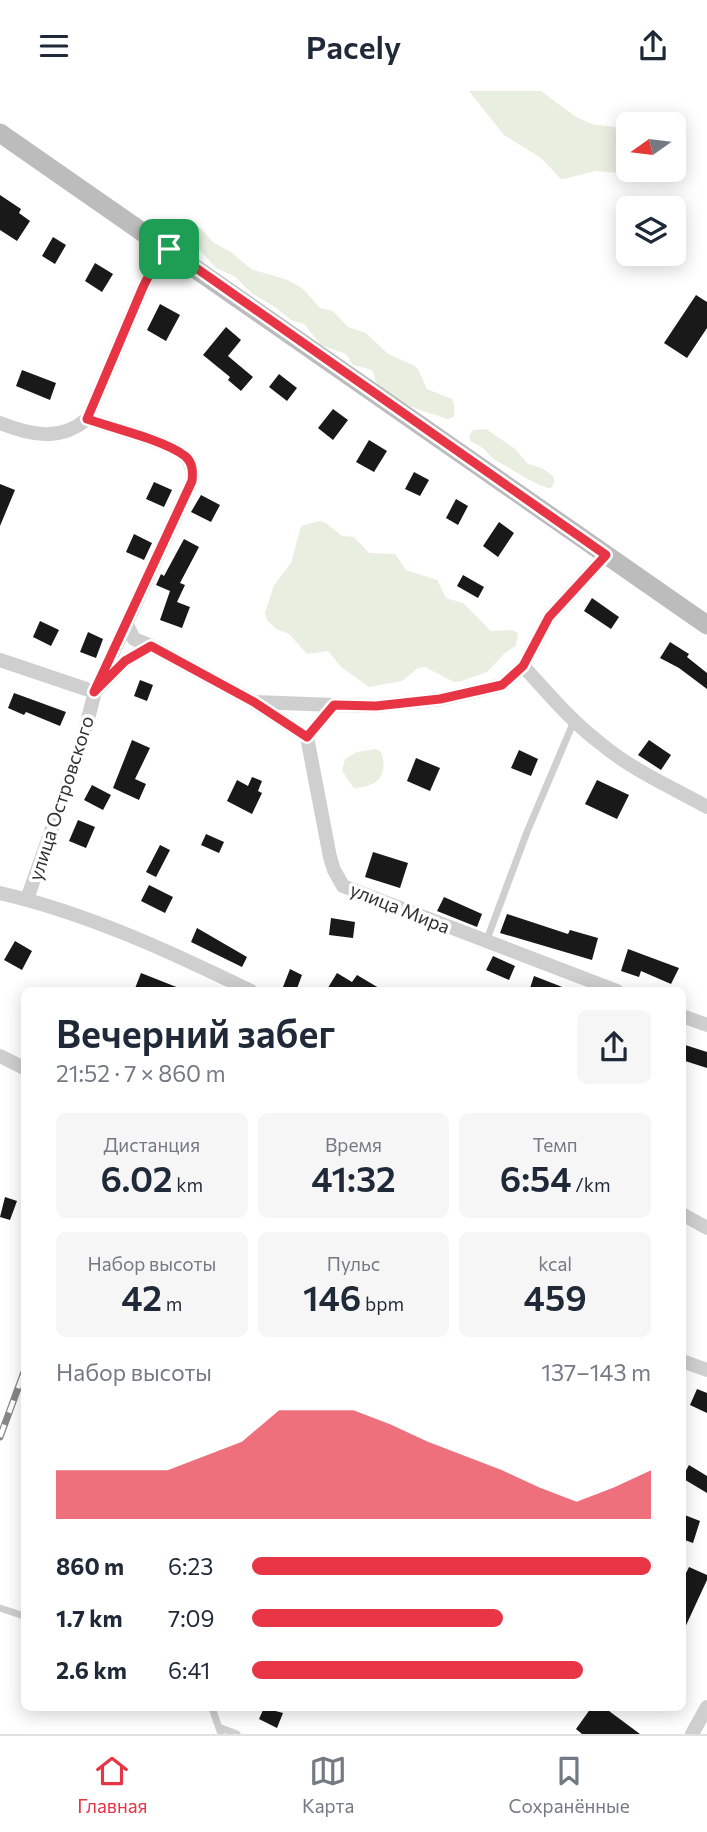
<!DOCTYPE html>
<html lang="ru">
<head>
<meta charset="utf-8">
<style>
	body { margin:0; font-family:Commissioner,sans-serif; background:#f6f6f7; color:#1f2937; height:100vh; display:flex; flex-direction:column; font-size:26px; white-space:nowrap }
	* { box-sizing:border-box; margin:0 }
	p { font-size:23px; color:#747a83 }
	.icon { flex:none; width:38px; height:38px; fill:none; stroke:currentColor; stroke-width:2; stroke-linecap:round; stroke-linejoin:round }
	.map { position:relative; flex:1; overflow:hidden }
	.side { position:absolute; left:21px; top:896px; width:665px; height:724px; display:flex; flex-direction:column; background:#fff; border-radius:10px; box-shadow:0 4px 18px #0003 }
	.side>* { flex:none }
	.needle { width:46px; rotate:256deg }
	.buttons { position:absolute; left:616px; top:21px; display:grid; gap:14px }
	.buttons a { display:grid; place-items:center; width:70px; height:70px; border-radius:10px; background:#fff; box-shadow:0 4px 18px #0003; font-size:35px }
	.pin { position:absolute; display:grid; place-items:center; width:60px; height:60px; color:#fff; margin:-30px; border-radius:14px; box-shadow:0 4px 10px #0006 }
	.round { display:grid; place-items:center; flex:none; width:74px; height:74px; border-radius:10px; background:#f6f6f7 }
	.headline { display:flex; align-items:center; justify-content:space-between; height:119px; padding:0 35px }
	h1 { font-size:38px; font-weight:600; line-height:52px }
	.figures { display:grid; grid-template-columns:repeat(3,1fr); gap:10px; height:119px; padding:7px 35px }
	.figures div { display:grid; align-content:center; border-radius:10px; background:#f6f6f7; text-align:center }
	.figures b { font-size:35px; font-weight:600 }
	.figures small { font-size:19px; font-weight:400 }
	.figures p { font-size:19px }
	.chart { height:196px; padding:14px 35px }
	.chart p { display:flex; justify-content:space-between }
	.chart svg { width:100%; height:126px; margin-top:7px; fill:#e83546; opacity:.7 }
	ul { padding:0 35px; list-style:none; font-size:23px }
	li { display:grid; grid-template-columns:112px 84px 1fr; align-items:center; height:52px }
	li i { height:18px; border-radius:9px; background:#e83546 }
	header { display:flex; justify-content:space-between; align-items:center; height:91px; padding:0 35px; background:#fff; font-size:32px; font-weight:600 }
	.dock { display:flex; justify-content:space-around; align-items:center; height:98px; border-top:2px solid #e0e1e3; background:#fff; font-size:19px; color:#747a83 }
	.dock a { display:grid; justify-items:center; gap:4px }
	.dock .selected { color:#e83546 }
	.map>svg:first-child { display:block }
	.green { fill:#e8eee0 }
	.building { fill:#191919 }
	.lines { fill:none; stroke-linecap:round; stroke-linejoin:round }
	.lane { stroke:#cfcfcf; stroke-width:7 }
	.street { stroke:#cfcfcf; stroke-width:14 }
	.secondary { stroke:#bcbcbc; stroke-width:19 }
	.rail-casing { stroke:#878787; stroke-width:7 }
	.rail { stroke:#fff; stroke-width:4.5; stroke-dasharray:13; stroke-linecap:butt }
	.route-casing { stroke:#fff; stroke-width:14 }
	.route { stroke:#e83546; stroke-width:9 }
	.labels { text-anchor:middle; stroke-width:7; stroke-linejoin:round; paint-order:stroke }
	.street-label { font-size:19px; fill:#323232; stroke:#fff }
</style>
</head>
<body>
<header><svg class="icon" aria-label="menu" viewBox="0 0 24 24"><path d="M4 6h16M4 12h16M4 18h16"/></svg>Pacely<svg class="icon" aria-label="share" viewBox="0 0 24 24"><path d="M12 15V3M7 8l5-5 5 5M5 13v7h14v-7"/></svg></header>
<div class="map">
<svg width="707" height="1643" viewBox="0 0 707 1643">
	<rect width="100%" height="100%" fill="#fff"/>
	<path class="green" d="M469 0H541L576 26 592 33 628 38V79H674V56L683 67 686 80 676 87 596 80C583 82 573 87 561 88L541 67 504 44Z
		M194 137H200L214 152 231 161 251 178 288 189 303 198 320 217 333 220 348 236 366 242 388 263 413 274 418 278 427 298 452 308 454 313V326L448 328C430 322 389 311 378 295 376 291 374 284 372 279L353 274 346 263 321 254 304 233 291 229 275 216 253 203 234 185 216 177 188 146 189 139Z
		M486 338 514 357 528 373 542 377 553 385 555 391 551 397C542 398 508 376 497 370 487 365 489 358 471 351L469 345 473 339Z
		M320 430 326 432 342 445 354 446 369 462 395 463 406 479 437 489 446 507 463 512 491 540 512 539 518 542 516 555 506 561 487 581 461 590 454 591 425 576 418 577 402 590 369 596 341 576 328 560 307 563 289 543 276 538 267 529 265 522 274 494 291 472 301 435Z
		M376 658 381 661C389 684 378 696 354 697L342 680 345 668 357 661Z"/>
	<path class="building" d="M0 104 21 118 19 122 30 130 17 150 0 139Z
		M53 146 66 154 55 173 42 165Z
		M95 172 113 183 102 201 85 190Z
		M696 204 707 211V237L687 267 664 252Z
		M160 213 180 224 166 250 147 239Z
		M226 236 241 249 228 265 253 286 241 300 228 289 230 286 203 264Z
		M22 279 56 292 50 309 16 295Z
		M279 283 297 297 287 310 269 296Z
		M333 318 348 329 333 349 318 337Z
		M369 349 387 360 374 381 356 371Z
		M414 381 429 389 420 405 405 398Z
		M154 391 172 399 164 416 146 408Z
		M0 393 15 399 0 435Z
		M201 404 220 414 211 431 191 421Z
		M456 408 468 415 458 434 446 427Z
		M499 431 514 442 498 466 483 455Z
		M134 443 152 452 144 469 126 461Z
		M184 448 199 456 180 492 185 494 177 511 190 516 182 537 160 529 170 500 156 494 161 483 164 485Z
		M463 484 484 496 478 507 457 495Z
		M592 507 619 526 611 538 584 520Z
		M40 530 59 539 51 555 33 546Z
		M88 541 103 548 96 567 80 561Z
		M670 551 689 563 687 566 707 582V598L679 577 660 567Z
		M140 589 153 594 147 610 134 605Z
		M14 602 66 621 60 635 26 621 24 624 8 617Z
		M132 649 150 657 135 688 146 693 139 709 113 697Z
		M649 649 671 664 661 679 638 664Z
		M519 659 538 668 531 685 511 677Z
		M416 667 440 677 430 700 407 690Z
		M252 686 262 690 258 700 262 702 252 723 227 710 237 689 248 695Z
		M597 689 629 704 617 728 585 713Z
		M92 694 111 704 103 719 84 709Z
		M78 729 95 736 86 757 69 750Z
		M206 743 224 751 219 762 201 754Z
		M160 754 170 759 156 786 146 781Z
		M373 761 408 772 400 797 365 786Z
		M149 794 173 806 165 822 141 810Z
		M444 806 482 823 477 836 437 820Z
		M507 823 568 843 570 839 598 847 592 869 500 842Z
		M331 827 355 831 353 847 329 844Z
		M197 837 247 866 242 876 191 851Z
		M15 850 32 860 22 879 4 869Z
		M628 858 679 877 671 893 641 880 639 886 621 880Z
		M493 865 515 875 509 889 486 879Z
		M290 878 302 884 296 900 283 896Z
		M141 882 184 899 183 900H134Z
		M337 882 352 891 357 884 384 900H326Z
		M534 885 570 899V900H529Z
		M682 953 707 961V977L682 969Z
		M5 1106 17 1110 10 1129 0 1126Z
		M697 1298 707 1302V1322L690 1314Z
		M689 1374 707 1385V1402L682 1387Z
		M682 1423 700 1430 693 1452 682 1448Z
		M689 1476 707 1484V1489L682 1543V1490Z
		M264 1617 283 1622 277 1637 259 1628Z
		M591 1617H605L640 1643H582L576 1638Z"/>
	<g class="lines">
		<path class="lane" d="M486 851 527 741 574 630
			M0 1517 24 1525
			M212 1617 221 1643
			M221 1637 237 1643"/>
		<path class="street" d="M87 328 143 196 153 176 168 157
			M0 332C30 344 60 351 87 328 113 337 164 349 185 365 192 372 193 381 192 390L95 601 79 661 27 808
			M126 532 134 548 151 555
			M0 569 95 601 125 570 151 555 254 611 307 646 330 766 334 779 343 795 617 900
			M523 575C548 602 571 630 600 652 632 679 671 696 707 716
			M255 611 334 614
			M307 646 334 614 376 615 441 608 502 594 523 575 549 526 606 464
			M0 802C87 822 171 861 251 900
			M682 925 707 934
			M0 965 24 977
			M682 1123 707 1137
			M682 1270 707 1279
			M692 1643 707 1616"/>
		<path class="secondary" d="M0 42 707 534"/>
		<g class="rail-casing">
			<path id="rail" d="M0 1346 24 1281"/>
		</g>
		<use href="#rail" class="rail"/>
	</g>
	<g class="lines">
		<g class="route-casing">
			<path id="route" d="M169 158 606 464 549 526 523 575 502 594 440 608 376 615 334 614 307 646 254 611 151 555 125 570 94 601 192 390C193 381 193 372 185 365 164 349 113 337 87 328L143 196 153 176Z"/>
		</g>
		<use href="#route" class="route"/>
	</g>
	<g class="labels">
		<g class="street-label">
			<text transform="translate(61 707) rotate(-72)" y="7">улица Островского</text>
			<text transform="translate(400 817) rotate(22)" y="7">улица Мира</text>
		</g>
	</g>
</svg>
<div class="buttons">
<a><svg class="needle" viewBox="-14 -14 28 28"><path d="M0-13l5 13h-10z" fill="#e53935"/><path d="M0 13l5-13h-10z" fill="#747a83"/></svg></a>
<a><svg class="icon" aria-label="layers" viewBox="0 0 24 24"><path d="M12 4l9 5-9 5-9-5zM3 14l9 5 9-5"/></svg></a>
</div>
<div class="pin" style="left:169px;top:158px;background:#1e9e55"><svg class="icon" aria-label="arrive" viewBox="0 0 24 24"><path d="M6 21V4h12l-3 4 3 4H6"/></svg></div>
<section class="side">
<div class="headline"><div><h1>Вечерний забег</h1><p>21:52 · 7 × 860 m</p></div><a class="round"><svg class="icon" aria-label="share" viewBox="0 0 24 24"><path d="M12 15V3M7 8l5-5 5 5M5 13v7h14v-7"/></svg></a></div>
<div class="figures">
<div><p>Дистанция</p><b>6.02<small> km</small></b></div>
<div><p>Время</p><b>41:32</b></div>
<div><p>Темп</p><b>6:54<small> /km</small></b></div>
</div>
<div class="figures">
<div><p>Набор высоты</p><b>42<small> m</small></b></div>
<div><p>Пульс</p><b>146<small> bpm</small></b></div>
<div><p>kcal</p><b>459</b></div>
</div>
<div class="chart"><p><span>Набор высоты</span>137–143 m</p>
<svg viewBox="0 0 160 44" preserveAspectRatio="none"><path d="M0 44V27L10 27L20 27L30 27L40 22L50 17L60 6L70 6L80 6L90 11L100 17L110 22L120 27L130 33L140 38L150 33L160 27V44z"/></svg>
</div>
<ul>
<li><b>860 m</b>6:23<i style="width:100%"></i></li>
<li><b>1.7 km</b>7:09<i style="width:63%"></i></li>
<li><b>2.6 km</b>6:41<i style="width:83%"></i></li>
</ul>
</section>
</div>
<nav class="dock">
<a class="selected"><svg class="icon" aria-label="home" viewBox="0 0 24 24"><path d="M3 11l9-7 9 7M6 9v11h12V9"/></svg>Главная</a>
<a><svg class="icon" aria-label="map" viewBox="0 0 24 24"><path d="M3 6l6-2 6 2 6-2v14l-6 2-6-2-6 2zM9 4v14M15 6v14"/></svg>Карта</a>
<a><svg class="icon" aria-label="saved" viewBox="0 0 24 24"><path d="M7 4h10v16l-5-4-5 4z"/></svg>Сохранённые</a>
</nav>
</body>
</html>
